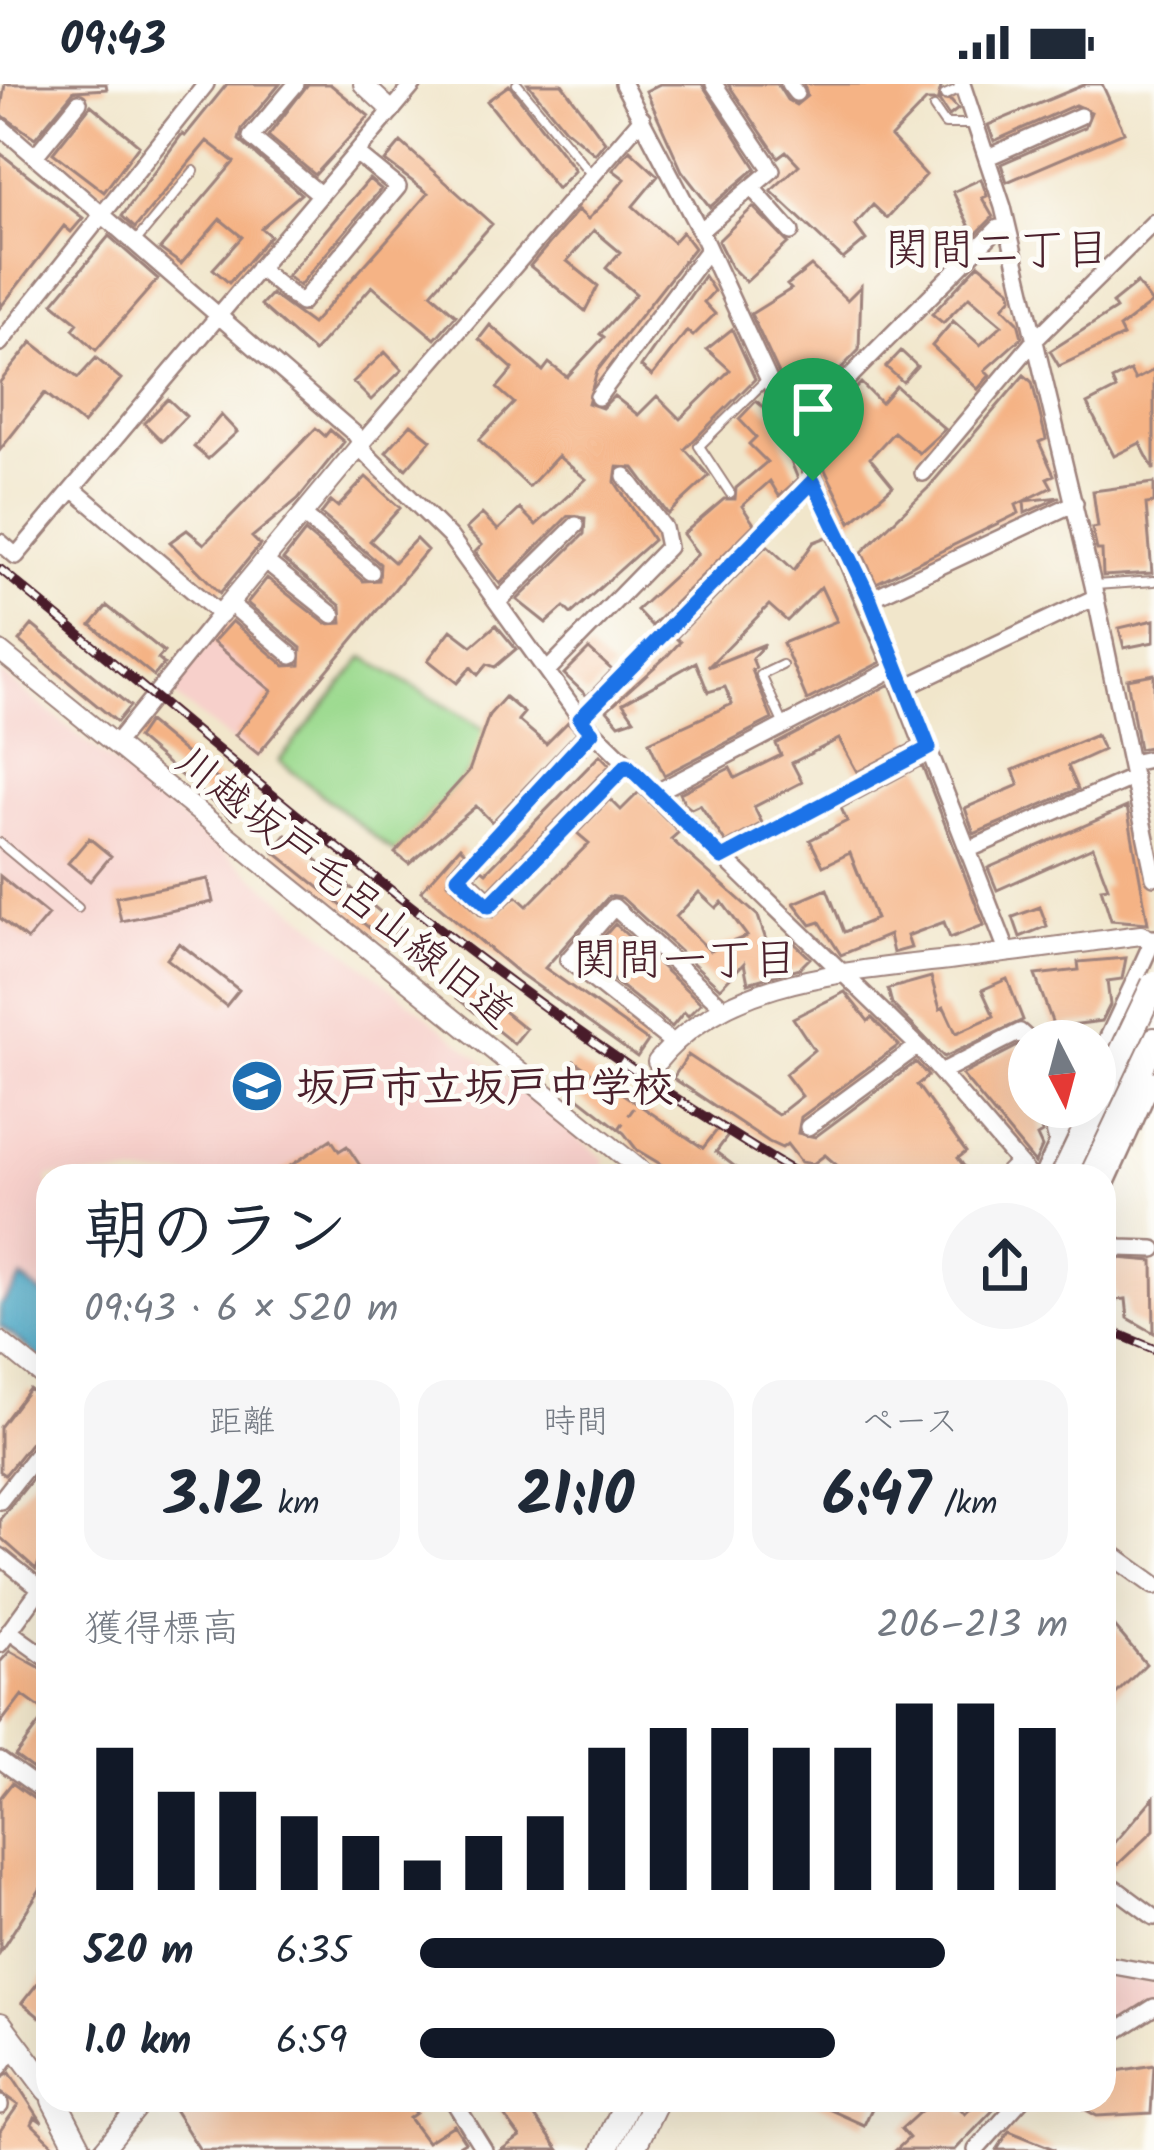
<!DOCTYPE html>
<html lang="ja">
<head>
<meta charset="utf-8">
<style>
	body { margin:0; font-family:Kalam,"Klee One",sans-serif; background:#f6f6f7; color:#1f2937; height:100vh; display:flex; flex-direction:column; font-size:45px; white-space:nowrap }
	* { box-sizing:border-box; margin:0 }
	p { font-size:39px; color:#747a83 }
	.icon { flex:none; width:66px; height:66px; fill:none; stroke:currentColor; stroke-width:2; stroke-linecap:round; stroke-linejoin:round }
	.map { position:relative; flex:1; overflow:hidden }
	.sheet { position:absolute; left:36px; top:1080px; width:1080px; height:948px; display:flex; flex-direction:column; background:#fff; border-radius:36px; box-shadow:0 12px 48px #0002 }
	.sheet>* { flex:none }
	.needle { width:78px; rotate:174deg }
	.fabs { position:absolute; left:1008px; top:936px; display:grid; gap:24px }
	.fabs a { display:grid; place-items:center; width:108px; height:108px; border-radius:50%; background:#fff; box-shadow:0 12px 48px #0002; font-size:60px }
	.pin { position:absolute; display:grid; place-items:center; width:102px; height:102px; color:#fff; margin:-123px -51px; border-radius:50% 50% 50% 0; rotate:-45deg; box-shadow:0 0 12px #0007 }
	.pin .icon { rotate:45deg }
	.round { display:grid; place-items:center; flex:none; width:126px; height:126px; border-radius:63px; background:#f6f6f7 }
	.summary { display:flex; align-items:center; justify-content:space-between; height:204px; padding:0 48px }
	h1 { font-size:66px; font-weight:700; line-height:90px }
	.stats { display:grid; grid-template-columns:repeat(3,1fr); gap:18px; height:204px; padding:12px 48px }
	.stats div { display:grid; align-content:center; border-radius:30px; background:#f6f6f7; text-align:center }
	.stats b { font-size:60px; font-weight:700 }
	.stats small { font-size:33px; font-weight:400 }
	.stats p { font-size:33px }
	.chart { height:336px; padding:24px 48px }
	.chart p { display:flex; justify-content:space-between }
	.chart svg { width:100%; height:216px; margin-top:12px; stroke:#111827; stroke-width:6 }
	ul { padding:0 48px; list-style:none; font-size:39px }
	li { display:grid; grid-template-columns:192px 144px 1fr; align-items:center; height:90px }
	li i { height:30px; border-radius:15px; background:#111827 }
	.status { display:flex; justify-content:space-between; align-items:center; height:84px; padding:0 60px; background:#fff; direction:ltr }
	.status svg { height:33px; fill:currentColor }
	.map>svg:first-child { display:block }
	.built { fill:#f7d0cb }
	.green { fill:#9cda8f; stroke:#737c5d; stroke-width:3 }
	.water { fill:#48a8c7; stroke:#496479; stroke-width:3 }
	.building { fill:#f5b385; fill-rule:evenodd }
	.lines { fill:none; stroke-linecap:round; stroke-linejoin:round }
	.service-casing { stroke:#9e827b; stroke-width:12 }
	.minor-casing { stroke:#9e827b; stroke-width:20 }
	.tertiary-casing { stroke:#9e827b; stroke-width:22 }
	.primary-casing { stroke:#9e827b; stroke-width:28 }
	.trunk-casing { stroke:#9e827b; stroke-width:28 }
	.path { stroke:#9e827b; stroke-width:3; stroke-dasharray:9 9; stroke-linecap:butt }
	.service { stroke:#fff; stroke-width:8 }
	.minor { stroke:#fff; stroke-width:15 }
	.tertiary { stroke:#fff; stroke-width:18 }
	.primary { stroke:#fff; stroke-width:24 }
	.trunk { stroke:#fff; stroke-width:24 }
	.rail-casing { stroke:#4a1f2b; stroke-width:10 }
	.rail { stroke:#fdfcf7; stroke-width:6; stroke-dasharray:18; stroke-linecap:butt }
	.trunk-bridge-casing { stroke:#9e827b; stroke-width:28; stroke-linecap:butt }
	.trunk-bridge { stroke:#fff; stroke-width:24 }
	.route-casing { stroke:#fff; stroke-width:24 }
	.route { stroke:#1a73e8; stroke-width:15 }
	.labels { text-anchor:middle; stroke-width:10; stroke-linejoin:round; paint-order:stroke }
	.street-label { font-size:42px; fill:#4a1f2b; stroke:#fdfcf7 }
	.poi-label { font-size:42px; font-weight:bold; fill:#4a1f2b; stroke:#fdfcf7; text-anchor:start }
	.neighbourhood-label { font-size:45px; fill:#4a1f2b; stroke:#fdfcf7 }
</style>
</head>
<body>
<div class="status"><b>09:43</b><svg viewBox="0 0 49 12"><path d="M0 12V9h3v3zM5 12V6h3v6zM10 12V3h3v9zM15 12V0h3v12zM26 1h20v11H26zM47 4h2v5h-2z"/></svg></div>
<div class="map">
<svg width="1154" height="2066" viewBox="0 0 1154 2066">
	<rect width="100%" height="100%" fill="#fdfcf7"/>
	<filter id="ink" filterUnits="userSpaceOnUse"><feTurbulence type="fractalNoise" baseFrequency=".00833" numOctaves="2"/><feDisplacementMap in="SourceGraphic" scale="24" xChannelSelector="R" yChannelSelector="G"/><feConvolveMatrix kernelMatrix="1 2 1 2 8 2 1 2 1" color-interpolation-filters="sRGB"/></filter>
	<filter id="wash" filterUnits="userSpaceOnUse"><feTurbulence type="fractalNoise" baseFrequency=".004" numOctaves="4" result="noise"/><feDisplacementMap in="SourceGraphic" scale="48" xChannelSelector="R" yChannelSelector="G"/><feGaussianBlur stdDeviation="2.7" result="paint"/><feColorMatrix in="noise" values="0 0 0 0 0 0 0 0 0 0 0 0 0 0 0 0 0 1.4 0 .05"/><feComposite in="paint" operator="in"/></filter>
	<g filter="url(#wash)">
		<rect width="100%" height="100%" fill="#f1e6cb"/>
		<path class="built" d="M234 537 313 606 255 676 170 608 225 538Z
			M0 588 604 1075 602 1092H48V1284L0 1245Z
			M1104 1891 1154 1898V1915L1104 1944Z"/>
		<path class="green" d="M364 573 487 647 469 687 395 769 279 677Z"/>
		<path class="water" d="M22 1194 48 1215V1281L0 1242V1222Z"/>
		<g id="blocks">
			<path class="building" d="M5 0H106L107 5 74 7 35 54 0 30Z
				M227 0H280L242 45 239 56 301 110 261 144 270 152 229 199 213 185 242 153 220 135 181 180 160 165 234 78 207 57 135 144 122 132 182 50 185 52Z
				M308 0H330L369 32 315 91 268 52Z
				M528 0H562L605 58 595 70 565 45Z
				M660 0H702L756 84 710 123 682 87 646 7Z
				M728 0H777L787 16 796 21 807 12 804 0H942L938 15 951 17 958 25 949 32 939 17H926L891 53 926 91 887 134 873 121 855 141 866 156 843 175 771 107 799 81 786 67 778 73Z
				M1086 0H1102L1124 48 1007 98 1001 80 1085 43 1091 28 1075 21 994 57 988 41Z
				M509 1 575 86 557 105 487 17Z
				M91 21 139 61 104 108 53 69Z
				M401 58 492 140 431 209 456 231 435 255 372 202 314 268 261 221 271 210 312 240 387 156 428 109 385 77Z
				M630 66 658 92 633 122 673 158 682 148 694 164 597 287 588 319 602 324 614 312 638 331 657 312 680 335 730 286 707 265 732 245 755 295 685 365 709 392 668 430 634 384 617 383 615 398 653 456 571 530 564 523 546 539 517 516 584 450 585 434 568 432 500 500 475 468 482 461 466 445 482 430 498 446 520 425 536 441 586 395 558 372 529 403 479 356 514 319 497 304 513 285 479 255 490 241 543 287 549 279 567 293 604 253 600 250 636 210 606 184 620 168 594 146 567 177 598 202 585 227 530 182 578 126 588 135 606 117 625 95 613 86Z
				M0 69 83 134 71 148 64 142 0 224Z
				M369 95 381 105 299 202 287 192Z
				M981 95 987 112 982 114 993 133 963 163 955 156 969 141 953 108Z
				M753 123 788 159 746 198 731 183 718 157Z
				M109 152 158 195 96 266 73 245 78 239 53 219Z
				M979 180 1010 205 1012 213 1003 223 1018 238 1022 253 985 286 990 291 978 305 932 262 953 237 980 261 1002 241 969 213 943 239 932 230Z
				M811 182 847 216 861 202 859 266 797 329 751 230 791 205 787 201Z
				M704 192 714 207 704 218 715 230 693 252 687 247 652 292 641 283Z
				M1137 199 1152 219 1119 244 1123 252 1059 282 1050 267 1116 225 1112 219Z
				M32 258 78 294 96 274 121 295 83 340 45 309 0 366V298Z
				M901 267 917 282 903 298 886 283Z
				M385 268 402 286 371 316 353 298Z
				M1154 286V386L1140 359 1114 372 1087 320 1116 305 1112 296 1130 287 1135 296Z
				M1024 291 1032 298 1046 355 1039 358 1054 391 1047 394 1052 403 1024 417 1060 413 1025 429 1024 417 1016 421 1019 429 876 499 862 468 928 404Z
				M861 299 881 319 896 302 945 345 919 369 894 348 870 374 893 402 851 438 808 352Z
				M168 315 186 332 162 357 144 339Z
				M756 317 771 329 798 395 779 412 770 397 742 422 754 440 652 542 637 526 698 470 683 450 724 415H735L736 404 767 378 749 360 756 353 739 335Z
				M221 331 237 348 208 375 194 363Z
				M411 340 431 356 406 385 386 368Z
				M316 344 325 352 330 346 344 358 298 415 252 453 260 461 220 509 170 458 187 446 204 460Z
				M366 393 400 424 370 457 394 478 416 455 427 466 258 670 235 651 272 607 213 558 232 537 285 582 300 581 301 564 247 519 267 494 326 540 342 539 341 522 283 476 305 448 363 497 379 496 380 480 321 430 331 417 338 423Z
				M1154 399V419L1146 420 1152 489 1103 492 1102 466H1097L1092 444 1098 443 1093 407Z
				M827 453 881 578 807 616 783 559 837 537 821 503 787 537 769 521 708 583 765 560 752 574 756 584 752 586 772 635 664 691 649 658 732 620 725 603 708 608 696 578 623 619 634 635 619 640 607 626 668 571 680 558 676 554 767 461 794 486 814 458Z
				M107 522 164 568 158 575 164 580 154 592 91 541Z
				M1154 536V558L1124 564 1119 544Z
				M32 541 130 622 117 638 19 557Z
				M496 541 516 565 495 583 487 580 478 591 471 583 457 599 428 576 451 546 472 562Z
				M589 565 612 586 587 612 564 590Z
				M1154 590V662L1139 665 1127 595Z
				M890 600 913 659 857 688 839 655 792 679 802 698 754 723 762 739 726 759 700 721 691 725 685 720 680 709 730 684 735 694 781 671 776 660Z
				M505 613 524 629 518 636 546 660 568 638 577 648 492 738 476 722 409 780 395 769 469 687 489 631Z
				M148 638 246 719 232 735 137 654Z
				M1096 651 1103 666 1068 682 1078 705 974 750 965 724 1019 701 1013 686Z
				M600 671 610 681 489 805 475 792 482 785 486 788Z
				M922 681 984 841 950 854 944 838 907 852 911 864 893 869 889 851 841 871 820 838 811 841 794 819 827 805 844 848 876 835 850 769 823 782 810 756 847 737 841 724Z
				M639 708 679 748 671 755 758 832 772 874 790 855 810 874 800 884 748 899 744 879 720 904 622 814 609 812 545 884 648 957 637 973 515 886 421 807 460 763 465 768 449 786 447 798 481 831 493 833 516 812 527 822 589 759 577 749 610 715 621 726ZM699 808 716 824 722 818 747 852 710 867 676 833Z
				M1127 723 1148 839 1111 836 1101 804 1108 803 1093 763 997 806 988 784Z
				M286 751 400 844 388 859 273 767Z
				M89 754 111 772 90 797 68 779Z
				M0 792 48 831 27 856 0 834Z
				M208 795 213 818 121 837 116 813Z
				M1040 823 1047 842 1020 853 1013 833Z
				M615 840 701 919 688 932 684 928 672 943 585 874Z
				M179 859 239 906 226 922 167 875Z
				M1126 874 1122 895 1107 897 1110 921 1102 937 1054 943 1035 891 1079 886 1078 878Z
				M931 893 940 925 944 923 956 949 994 932 982 906 1007 895 1023 936 944 973 892 920 888 905Z
				M469 899 526 945 514 960 457 914Z
				M845 908 868 937 872 934 899 961 801 1033 798 1049 815 1053 916 978 928 992 917 1001 966 1068 958 1074 971 1092H849L825 1071 813 1080 801 1078 787 1060 782 1064 769 1058 673 994 688 971 778 1031 802 1012 785 990 814 966 793 934Z
				M1018 962 1029 976V1030L1037 1027 1042 1049 1037 1052 1042 1063 1035 1079 962 991Z
				M574 977 703 1064 721 1041 730 1049 716 1068 747 1092H720L706 1082 699 1092H661L667 1084 637 1066 624 1049 560 999Z
				M331 1055 339 1067 347 1062 367 1092H275Z
				M1106 1173 1153 1177 1154 1249 1128 1234 1126 1215 1116 1216Z
				M29 1305 48 1319V1337L5 1391 0 1387V1343Z
				M47 1377 48 1459 36 1485 0 1453V1435Z
				M1104 1530 1146 1580 1104 1622Z
				M10 1567 48 1588V1696L15 1672 47 1629 22 1611 0 1640V1578Z
				M12 1699 37 1717 48 1718V1793L0 1868V1714Z
				M1154 1713V1746L1113 1785 1104 1771Z
				M48 1886V1940L22 1919Z
				M1154 1981 1151 2029 1097 2032 1067 2016H1104V1989Z
				M10 1989 42 2038 35 2033 32 2040 59 2066H0V2047L18 2021 0 2008V1995Z
				M168 2016H405L416 2029 409 2034 427 2058 454 2041 465 2058 452 2066H200Z
				M493 2016H523L559 2066H501L520 2053Z
				M808 2016H876L864 2041Z
				M933 2016H953L965 2030 979 2016H1003L955 2066H896L909 2054 901 2045Z
				M1009 2047 1054 2065V2066H997Z"/>
		</g>
	</g>
	<g filter="url(#ink)">
		<use href="#blocks" fill-opacity="0" stroke="#9e827b" stroke-width="3"/>
		<g class="lines">
			<g class="service-casing">
				<path id="service" d="M517 0 592 91
					M945 11 963 3
					M934 24 945 40H974
					M136 157 194 87
					M730 409 699 362 766 296
					M1095 501 1154 497
					M782 581 761 591 783 639
					M0 759 78 824
					M1003 1088 1014 1077"/>
			</g>
			<g class="minor-casing">
				<path id="minor" d="M296 0 251 53 321 111
					M623 0 700 147 870 515 1008 869
					M789 0 796 9
					M962 0 1003 123 1093 501 1154 793
					M0 42 356 351 366 370 450 453 581 635 918 962 1030 1092
					M35 72 79 18
					M988 73 1080 32
					M752 104 791 148
					M700 147 772 86 714 0
					M258 184 301 219 398 103 356 69
					M0 259 206 0
					M598 313 707 167
					M792 351 998 144 1007 142
					M361 360 642 34
					M923 389 1034 257 1154 138
					M73 405 220 530 115 660
					M302 430 371 488
					M0 458 16 472 414 0
					M264 476 333 531
					M870 515 1075 419
					M499 517 576 441
					M229 519 292 572
					M547 587 668 463 664 444 625 392
					M904 604 1096 513
					M581 635 813 397
					M593 648 458 793 489 822 627 681
					M1131 679 1154 674
					M655 709 895 584
					M970 765 1134 693
					M722 774 929 664
					M1133 900 1154 854
					M673 959 568 876 614 823 724 924
					M1095 981 1133 900 1154 911
					M941 988 1020 948 1030 957
					M1048 1023 1058 1061
					M808 1043 918 962
					M1042 1092 1075 1023
					M1104 1105 1154 995
					M1104 1153 1119 1164 1154 1165
					M0 1417 48 1356
					M0 1472 40 1504
					M9 1547 48 1575
					M0 1560 48 1494
					M0 1676 43 1707
					M1104 1796 1154 1833
					M1104 1880 1154 1889
					M1104 1955 1154 1923
					M0 1983 17 1959
					M453 2016 484 2066
					M0 2020V2022
					M976 2066 1021 2016"/>
			</g>
			<g class="tertiary-casing">
				<path id="tertiary" d="M363 0 391 26
					M220 530 361 360
					M0 567 648 1092
					M657 978C728 891 853 888 956 875 1018 868 1079 859 1141 851L1153 857
					M0 1257 48 1296
					M1104 1465 1154 1501
					M103 2066 144 2016"/>
			</g>
			<g class="primary-casing">
				<path id="primary" d="M0 1941 48 2005
					M54 2016 80 2066"/>
			</g>
			<g class="trunk-casing">
				<path id="trunk" d="M1090 1092 1154 956
					M605 2066 628 2016
					M632 2066 656 2016"/>
			</g>
			<path class="path" d="M618 1046 654 996"/>
			<use href="#service" class="service"/>
			<use href="#minor" class="minor"/>
			<use href="#tertiary" class="tertiary"/>
			<use href="#primary" class="primary"/>
			<use href="#trunk" class="trunk"/>
			<g class="rail-casing">
				<path id="rail" d="M0 485C258 697 512 923 801 1092
					M1104 1244 1154 1265"/>
			</g>
			<use href="#rail" class="rail"/>
			<g class="trunk-bridge-casing">
				<path id="trunk-bridge" d="M1063 1092 1154 900"/>
			</g>
			<use href="#trunk-bridge" class="trunk-bridge"/>
		</g>
	</g>
	<g class="lines" filter="url(#ink)">
		<g class="route-casing">
			<path id="route" d="M813 397 870 515 929 664 722 774 627 681 489 822 458 793 592 648 580 635Z"/>
		</g>
		<use href="#route" class="route"/>
	</g>
	<defs>
		<g id="school-disc" transform="scale(2.7)"><circle r="9.5" fill="#1f6fb2" stroke="#fdfcf7"/><path d="M0-5L7-2L0 1L-7-2ZM-4 1L0 2.5L4 1V4Q0 6-4 4Z" fill="#fff"/></g>
	</defs>
	<g fill-rule="evenodd">
		<use href="#school-disc" x="257" y="1002"/>
	</g>
	<g class="labels">
		<g class="street-label">
			<text transform="translate(346 802) rotate(39)" y="15">川越坂戸毛呂山線旧道</text>
		</g>
		<g class="poi-label">
			<text x="296" y="1017">坂戸市立坂戸中学校</text>
		</g>
		<g class="neighbourhood-label">
			<text x="997" y="180">関間二丁目</text>
			<text x="685" y="890">関間一丁目</text>
		</g>
	</g>
</svg>
<div class="fabs">
<a><svg class="needle" viewBox="-14 -14 28 28"><path d="M0-13l5 13h-10z" fill="#e53935"/><path d="M0 13l5-13h-10z" fill="#747a83"/></svg></a>
</div>
<div class="pin" style="left:813px;top:397px;background:#1e9e55"><svg class="icon" aria-label="arrive" viewBox="0 0 24 24"><path d="M6 21V4h12l-3 4 3 4H6"/></svg></div>
<section class="sheet">
<div class="summary"><div><h1>朝のラン</h1><p>09:43 · 6 × 520 m</p></div><a class="round"><svg class="icon" aria-label="share" viewBox="0 0 24 24"><path d="M12 15V3M7 8l5-5 5 5M5 13v7h14v-7"/></svg></a></div>
<div class="stats">
<div><p>距離</p><b>3.12<small> km</small></b></div>
<div><p>時間</p><b>21:10</b></div>
<div><p>ペース</p><b>6:47<small> /km</small></b></div>
</div>
<div class="chart"><p><span>獲得標高</span>206–213 m</p>
<svg viewBox="0 0 160 44" preserveAspectRatio="none"><path d="M5 44V15M15 44V24M25 44V24M35 44V29M45 44V33M55 44V38M65 44V33M75 44V29M85 44V15M95 44V11M105 44V11M115 44V15M125 44V15M135 44V6M145 44V6M155 44V11"/></svg>
</div>
<ul>
<li><b>520 m</b>6:35<i style="width:81%"></i></li>
<li><b>1.0 km</b>6:59<i style="width:64%"></i></li>
</ul>
</section>
</div>
</body>
</html>
